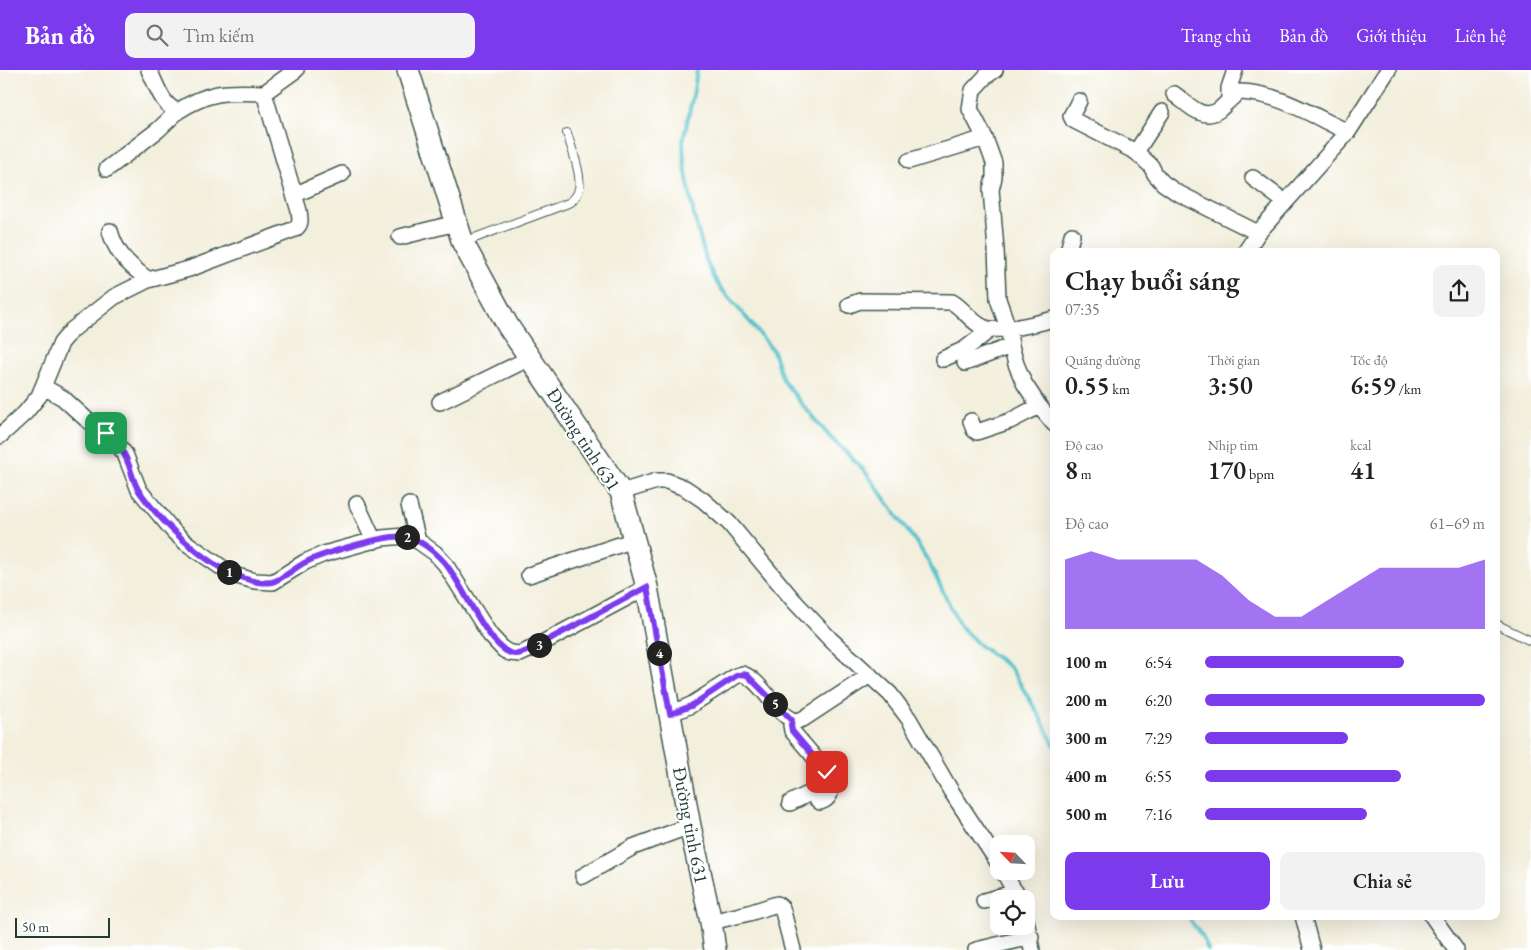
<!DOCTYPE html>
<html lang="vi">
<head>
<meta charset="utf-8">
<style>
	body { margin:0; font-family:"EB Garamond",serif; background:#f2f2f2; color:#222; height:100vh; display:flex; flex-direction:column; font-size:19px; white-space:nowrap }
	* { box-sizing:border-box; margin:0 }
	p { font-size:16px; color:#767676 }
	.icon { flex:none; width:28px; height:28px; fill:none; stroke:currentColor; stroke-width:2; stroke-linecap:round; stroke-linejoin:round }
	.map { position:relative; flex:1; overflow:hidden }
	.drawer { position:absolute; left:1050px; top:178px; width:450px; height:672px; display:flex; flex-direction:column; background:#fff; border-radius:10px; box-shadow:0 5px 20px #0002 }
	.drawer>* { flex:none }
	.needle { width:32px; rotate:295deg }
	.tools { position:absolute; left:990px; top:765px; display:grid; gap:10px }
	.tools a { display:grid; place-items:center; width:45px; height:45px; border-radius:10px; background:#fff; box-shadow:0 5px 20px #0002; font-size:25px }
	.scale { position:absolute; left:15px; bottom:12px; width:95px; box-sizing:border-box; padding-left:5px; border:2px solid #1f3d34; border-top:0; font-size:14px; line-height:18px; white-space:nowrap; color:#1f3d34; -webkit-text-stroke:4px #fff; paint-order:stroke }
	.pin { position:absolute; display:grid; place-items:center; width:42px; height:42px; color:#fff; margin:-21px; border-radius:10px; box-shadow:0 2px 8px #0006 }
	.km { position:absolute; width:25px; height:25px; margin:-12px; border-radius:50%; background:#222; color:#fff; font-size:14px; line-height:25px; text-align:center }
	.round { display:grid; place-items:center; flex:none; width:52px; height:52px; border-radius:10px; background:#f2f2f2 }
	.headline { display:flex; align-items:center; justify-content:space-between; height:85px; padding:0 15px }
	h1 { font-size:28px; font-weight:600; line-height:38px }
	.stats { display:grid; grid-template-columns:repeat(3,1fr); gap:8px; height:85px; padding:5px 15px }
	.stats div { display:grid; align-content:center }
	.stats b { font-size:25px; font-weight:600 }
	.stats small { font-size:14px; font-weight:400 }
	.stats p { font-size:14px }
	.chart { height:140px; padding:10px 15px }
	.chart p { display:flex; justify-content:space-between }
	.chart svg { width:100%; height:90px; margin-top:5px; fill:#7c3aed; opacity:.7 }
	.action { display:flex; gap:10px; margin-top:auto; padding:10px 15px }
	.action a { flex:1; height:58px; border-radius:10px; background:#7c3aed; color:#fff; font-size:20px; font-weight:600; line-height:58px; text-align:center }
	.action a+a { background:#f2f2f2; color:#222 }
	ul { padding:0 15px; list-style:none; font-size:16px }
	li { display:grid; grid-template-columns:80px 60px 1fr; align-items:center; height:38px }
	li i { height:12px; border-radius:6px; background:#7c3aed }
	header { display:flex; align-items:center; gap:30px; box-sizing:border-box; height:70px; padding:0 25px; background:#7c3aed; color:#fff }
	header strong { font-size:24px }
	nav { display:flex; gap:28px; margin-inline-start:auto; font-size:18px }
	.search { width:350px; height:45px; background:#f2f2f2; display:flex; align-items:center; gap:12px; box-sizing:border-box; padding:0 18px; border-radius:10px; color:#767676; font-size:19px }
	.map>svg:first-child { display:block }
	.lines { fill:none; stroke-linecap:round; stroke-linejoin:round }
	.stream { stroke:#55c3ca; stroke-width:4 }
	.lane-casing { stroke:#3f584d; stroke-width:10 }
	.street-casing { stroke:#3f584d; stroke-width:18 }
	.secondary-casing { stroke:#3f584d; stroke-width:24 }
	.lane { stroke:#fff; stroke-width:8 }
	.street { stroke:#fff; stroke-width:15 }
	.secondary { stroke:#fff; stroke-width:21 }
	.route-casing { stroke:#fff; stroke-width:10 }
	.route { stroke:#7c3aed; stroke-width:6 }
	.labels { text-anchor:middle; stroke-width:4; stroke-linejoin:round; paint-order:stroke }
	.street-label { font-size:19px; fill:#1f3d34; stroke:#fff }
</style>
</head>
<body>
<header>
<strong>Bản đồ</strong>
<div class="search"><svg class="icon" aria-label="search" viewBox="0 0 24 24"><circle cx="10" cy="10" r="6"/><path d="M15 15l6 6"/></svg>Tìm kiếm</div>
<nav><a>Trang chủ</a><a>Bản đồ</a><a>Giới thiệu</a><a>Liên hệ</a></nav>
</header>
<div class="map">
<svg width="1531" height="880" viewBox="0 0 1531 880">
	<rect width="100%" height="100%" fill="#fff"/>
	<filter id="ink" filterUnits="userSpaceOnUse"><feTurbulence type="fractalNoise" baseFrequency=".02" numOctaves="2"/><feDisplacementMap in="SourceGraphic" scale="10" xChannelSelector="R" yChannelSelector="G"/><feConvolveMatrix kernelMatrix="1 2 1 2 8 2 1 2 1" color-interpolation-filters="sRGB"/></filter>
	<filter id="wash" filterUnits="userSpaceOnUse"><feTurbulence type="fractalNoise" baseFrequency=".0096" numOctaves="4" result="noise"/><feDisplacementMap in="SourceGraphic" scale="20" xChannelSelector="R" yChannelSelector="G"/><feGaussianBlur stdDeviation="1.12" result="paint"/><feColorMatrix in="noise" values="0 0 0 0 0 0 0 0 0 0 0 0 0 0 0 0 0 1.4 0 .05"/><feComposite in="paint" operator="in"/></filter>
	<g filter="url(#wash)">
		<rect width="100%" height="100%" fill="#f3efdd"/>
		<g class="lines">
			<path class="stream" d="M697 0 694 20 683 71 684 92 694 146 707 193 718 215 750 252 773 281 783 310 800 332 830 367 864 400 918 475 928 491 960 556 979 575 1010 597 1039 645 1054 675
				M1187 846 1202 866 1208 880"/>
		</g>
	</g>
	<g filter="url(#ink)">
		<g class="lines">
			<g class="lane-casing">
				<path id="lane" d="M464 172 571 132C573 129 577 126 578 122 584 109 571 77 567 63
					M1496 554 1531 571"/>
			</g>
			<g class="street-casing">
				<path id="street" d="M149 0C156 13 162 37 178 41 212 20 226 22 264 23L296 0
					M995 0 986 6 973 20 970 39 985 68 994 93V107L991 120 996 179 998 229 1009 261 1011 276 1016 294 1024 313 1039 336 1054 354
					M1174 24C1187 33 1202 52 1219 40 1226 34 1232 26 1240 22 1279 23 1313 46 1348 62
					M1079 31 1071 46 1073 50 1136 82 1151 96 1155 104 1163 113 1176 122 1258 163
					M1229 31V18L1235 0
					M1136 82 1162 42
					M909 91 985 68
					M107 99 158 60 178 41
					M1253 108 1285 132
					M294 125 342 104
					M110 161C117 186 130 195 148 210
					M400 167 456 153
					M1068 181 1072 165
					M1246 181 1258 163 1348 62 1388 0
					M849 235 860 231 952 232C964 239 971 252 983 257 996 264 1039 253 1054 249
					M943 289 965 279 991 259
					M965 293 1011 276
					M44 317 63 328 86 349 106 363 118 375 125 384 139 420 174 462 185 472 224 499 237 506 255 511 273 512 305 492 324 484 382 468 405 466 418 471 435 483 445 494 490 565 504 580 510 583 520 584 531 579 647 517
					M440 332 530 288
					M971 351 974 360 977 362 1010 351 1039 336
					M0 366 25 343 39 326 61 273 72 260 114 227 148 210 189 199 295 159C302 154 300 149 299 141L264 23
					M621 422 657 411H667L685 418 703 430 729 453 794 531 830 569 890 624 909 649 951 721 999 794
					M357 434 374 471
					M409 435 418 471
					M529 505 634 470
					M670 644 691 635 736 606 742 604C762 609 777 648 797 651L803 649 870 605
					M790 733 810 723 820 732C834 728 832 714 827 702L792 661 791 655 792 650
					M1003 801 1019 829
					M583 806 633 777 690 756
					M984 831 1016 822
					M1303 846 1312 880
					M1432 846 1456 880
					M1026 850 1032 880
					M711 852 749 843 777 834 782 838 793 880
					M976 880 1031 867"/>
			</g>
			<g class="secondary-casing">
				<path id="secondary" d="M408 0 463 173 508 256 621 422 647 517 690 756 711 852 715 880"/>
			</g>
			<use href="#lane" class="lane"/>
			<use href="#street" class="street"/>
			<use href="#secondary" class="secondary"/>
		</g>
	</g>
	<g class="lines" filter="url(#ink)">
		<g class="route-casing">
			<path id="route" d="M106 363C113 370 121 376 125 386 131 397 132 410 139 421 160 451 204 494 238 506 248 510 261 514 272 512 281 510 295 498 304 493 321 484 389 463 406 467 421 470 434 481 444 492 462 512 486 574 510 583 517 586 524 582 531 579L647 517 670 644 691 636 736 606 742 604 747 605 792 650 791 655 792 661 827 702"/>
		</g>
		<use href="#route" class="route"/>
	</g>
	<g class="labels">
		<g class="street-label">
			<text transform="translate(584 369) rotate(57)" y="7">Đường tỉnh 631</text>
			<text transform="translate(691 755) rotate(79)" y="7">Đường tỉnh 631</text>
		</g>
	</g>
</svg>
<div class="tools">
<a><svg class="needle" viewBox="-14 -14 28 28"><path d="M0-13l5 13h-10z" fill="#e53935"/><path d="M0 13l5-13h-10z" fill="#767676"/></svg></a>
<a><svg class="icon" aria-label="locate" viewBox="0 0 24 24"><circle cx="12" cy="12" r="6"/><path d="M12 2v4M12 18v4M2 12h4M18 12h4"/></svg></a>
</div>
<div class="scale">50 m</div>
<div class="pin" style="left:106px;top:363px;background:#1e9e55"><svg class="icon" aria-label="arrive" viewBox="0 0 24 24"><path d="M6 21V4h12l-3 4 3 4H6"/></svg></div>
<div class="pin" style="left:827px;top:702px;background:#d93025"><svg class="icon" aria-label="check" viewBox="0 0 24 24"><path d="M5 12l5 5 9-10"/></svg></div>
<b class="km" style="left:229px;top:502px">1</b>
<b class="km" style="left:407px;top:467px">2</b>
<b class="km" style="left:539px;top:575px">3</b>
<b class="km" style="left:659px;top:583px">4</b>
<b class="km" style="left:775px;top:634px">5</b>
<section class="drawer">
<div class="headline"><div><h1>Chạy buổi sáng</h1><p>07:35</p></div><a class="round"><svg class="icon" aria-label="share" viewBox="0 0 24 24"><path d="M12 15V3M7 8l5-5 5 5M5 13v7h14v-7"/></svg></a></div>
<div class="stats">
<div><p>Quãng đường</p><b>0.55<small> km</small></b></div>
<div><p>Thời gian</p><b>3:50</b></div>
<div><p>Tốc độ</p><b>6:59<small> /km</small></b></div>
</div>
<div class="stats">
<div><p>Độ cao</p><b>8<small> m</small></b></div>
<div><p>Nhịp tim</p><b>170<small> bpm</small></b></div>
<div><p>kcal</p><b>41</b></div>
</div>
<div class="chart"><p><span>Độ cao</span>61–69 m</p>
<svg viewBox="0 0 160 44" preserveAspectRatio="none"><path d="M0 44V10L10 6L20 10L30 10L40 10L50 10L60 18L70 30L80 38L90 38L100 30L110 22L120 14L130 14L140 14L150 14L160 10V44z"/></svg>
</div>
<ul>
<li><b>100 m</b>6:54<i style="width:71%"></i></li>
<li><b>200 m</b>6:20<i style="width:100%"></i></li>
<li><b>300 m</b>7:29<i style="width:51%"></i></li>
<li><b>400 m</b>6:55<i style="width:70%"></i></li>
<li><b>500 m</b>7:16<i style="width:58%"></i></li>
</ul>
<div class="action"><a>Lưu</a><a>Chia sẻ</a></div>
</section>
</div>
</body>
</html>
